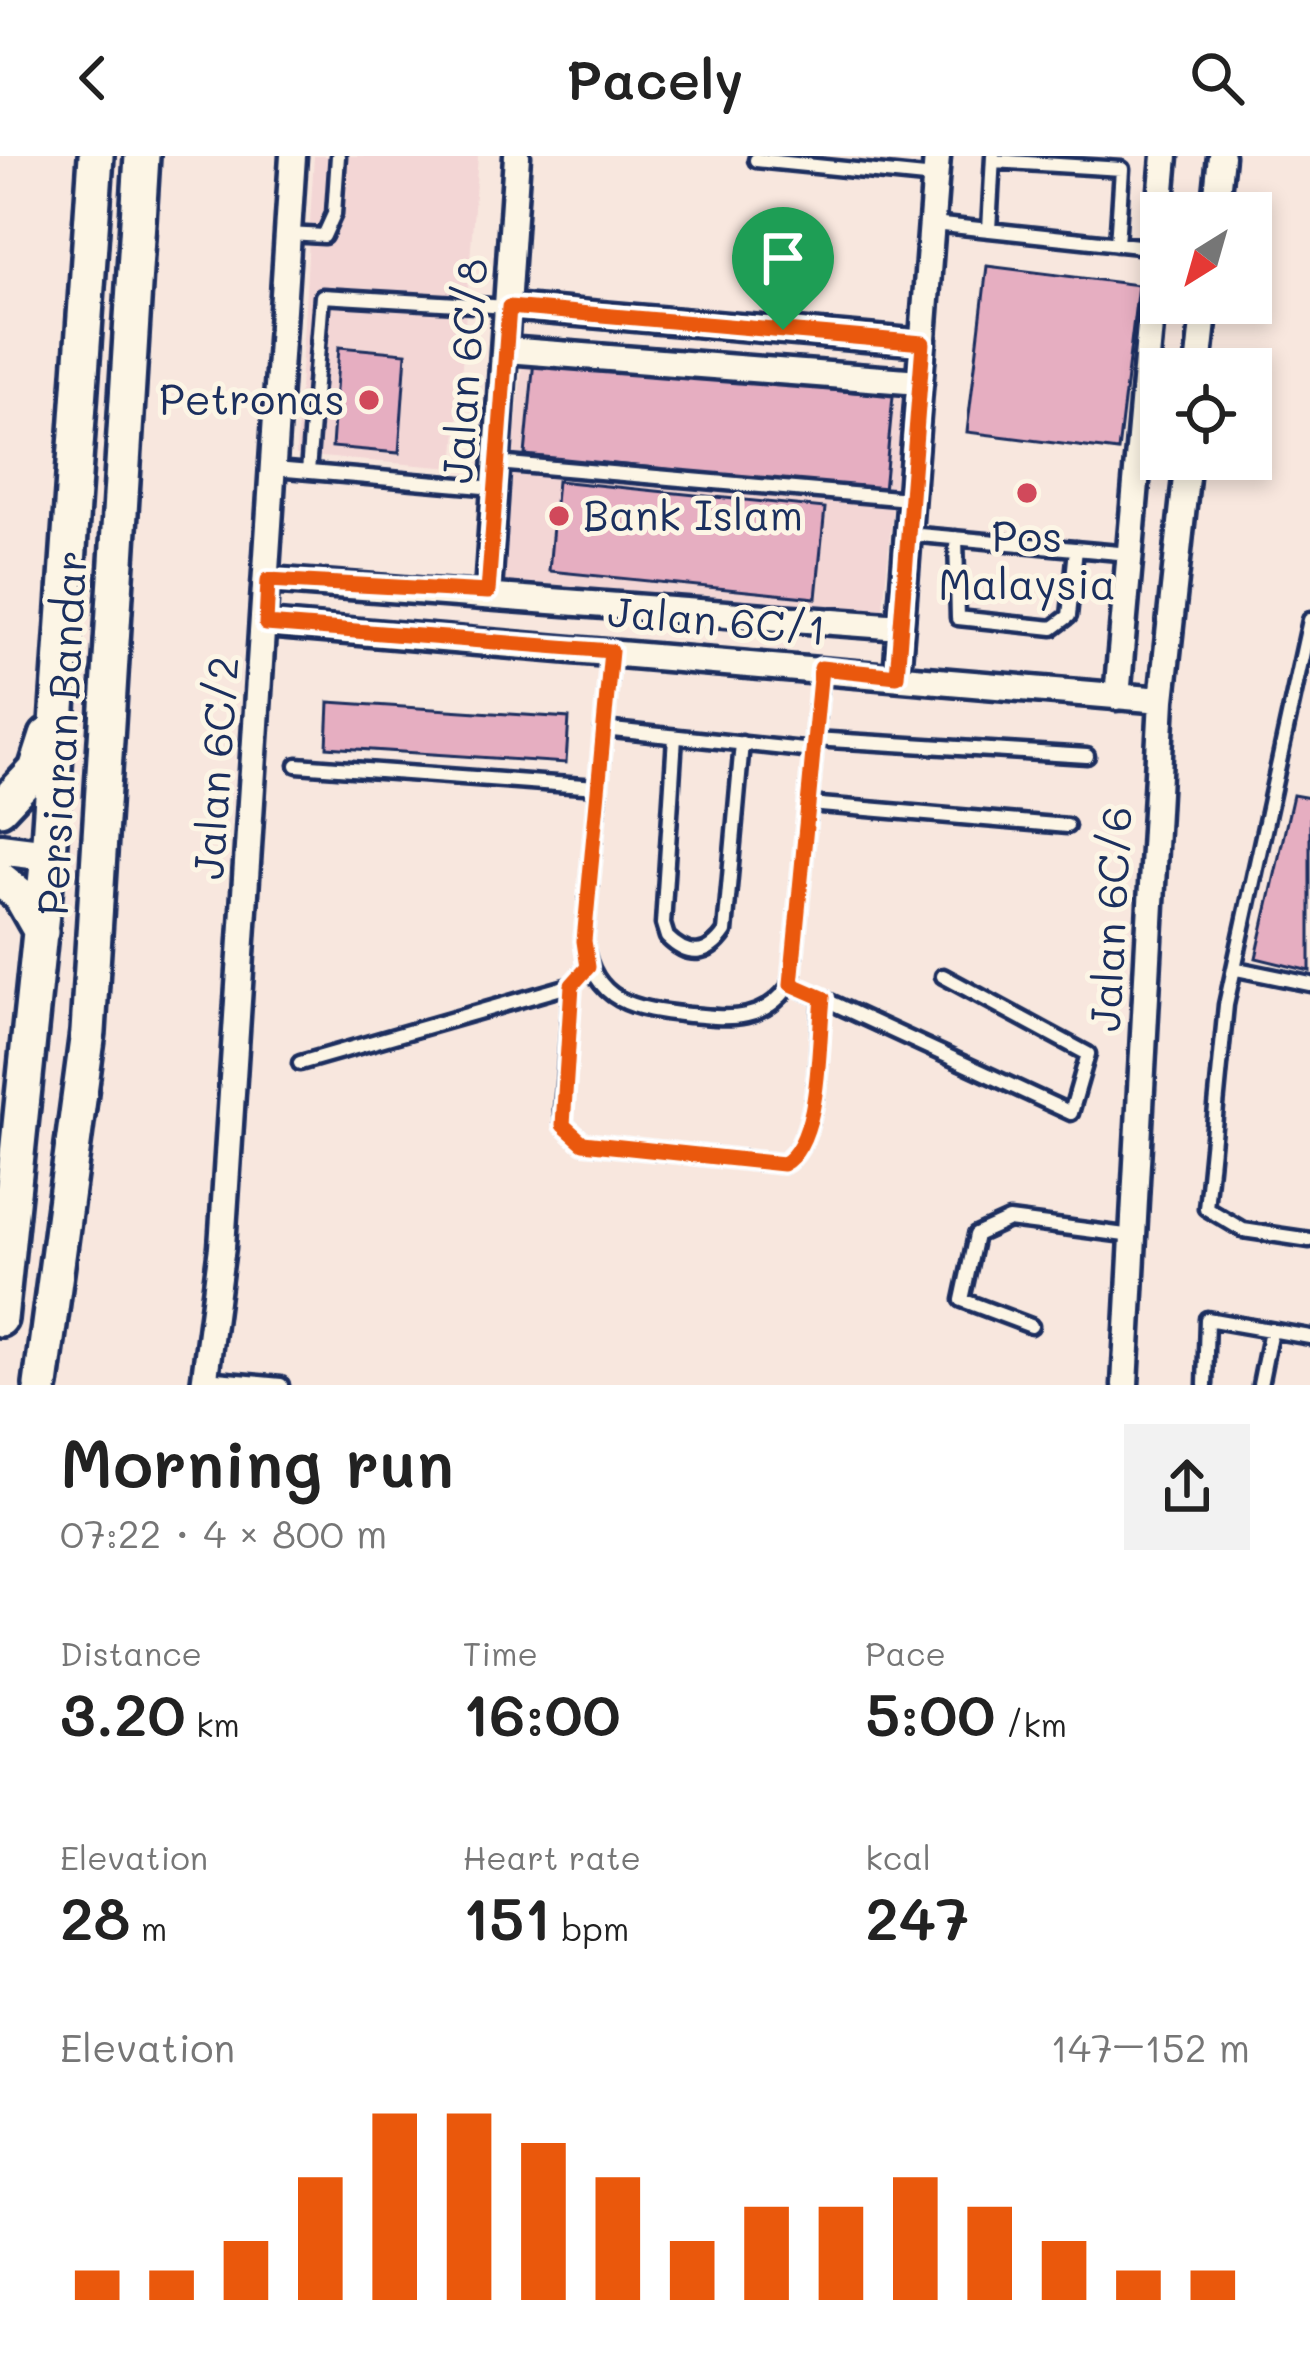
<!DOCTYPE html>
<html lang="en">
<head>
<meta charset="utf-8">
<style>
	body { margin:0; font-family:Mali,sans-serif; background:#f2f2f2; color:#222; height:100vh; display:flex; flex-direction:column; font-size:45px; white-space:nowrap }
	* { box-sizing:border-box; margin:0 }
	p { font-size:39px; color:#767676 }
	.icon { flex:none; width:66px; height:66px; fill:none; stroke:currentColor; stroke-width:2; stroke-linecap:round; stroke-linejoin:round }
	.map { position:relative; height:1229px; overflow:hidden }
	.drawer { display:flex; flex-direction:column; background:#fff; flex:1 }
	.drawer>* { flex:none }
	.needle { width:78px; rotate:217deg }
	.controls { position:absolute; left:1140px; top:36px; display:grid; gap:24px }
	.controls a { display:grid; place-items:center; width:132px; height:132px; border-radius:0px; background:#fff; box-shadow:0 6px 18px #0003; font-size:60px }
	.pin { position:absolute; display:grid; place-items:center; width:102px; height:102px; color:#fff; margin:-123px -51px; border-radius:50% 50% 50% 0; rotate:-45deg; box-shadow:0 0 12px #0007 }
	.pin .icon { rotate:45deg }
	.round { display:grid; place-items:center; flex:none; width:126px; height:126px; border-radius:0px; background:#f2f2f2 }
	.summary { display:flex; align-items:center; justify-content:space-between; height:204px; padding:0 60px }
	h1 { font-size:66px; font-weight:600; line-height:90px }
	.stats { display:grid; grid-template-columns:repeat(3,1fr); gap:18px; height:204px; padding:12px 60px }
	.stats div { display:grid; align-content:center }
	.stats b { font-size:60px; font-weight:600 }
	.stats small { font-size:33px; font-weight:400 }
	.stats p { font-size:33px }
	.chart { height:336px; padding:24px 60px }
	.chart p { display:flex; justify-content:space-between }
	.chart svg { width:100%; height:216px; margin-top:12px; stroke:#ea580c; stroke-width:6 }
	header { display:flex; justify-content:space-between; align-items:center; height:156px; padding:0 60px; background:#fff; font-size:54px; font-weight:600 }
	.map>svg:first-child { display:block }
	.built { fill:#f3d6d5 }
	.building { fill:#e6aec1; stroke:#1b2f5e; stroke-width:3 }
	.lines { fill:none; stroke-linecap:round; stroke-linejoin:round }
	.service-casing { stroke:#1b2f5e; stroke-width:21 }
	.minor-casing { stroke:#1b2f5e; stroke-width:33 }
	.tertiary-casing { stroke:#1b2f5e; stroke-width:39 }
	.secondary-casing { stroke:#1b2f5e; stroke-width:42 }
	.service { stroke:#fcf5e5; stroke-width:12 }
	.minor { stroke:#fcf5e5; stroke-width:24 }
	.tertiary { stroke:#fcf5e5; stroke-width:30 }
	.secondary { stroke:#fcf5e5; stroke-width:33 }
	.route-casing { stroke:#fff; stroke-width:24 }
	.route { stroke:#ea580c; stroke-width:15 }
	.poi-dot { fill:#d1495b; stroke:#fcf5e5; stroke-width:4.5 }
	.labels { text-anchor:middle; stroke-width:10; stroke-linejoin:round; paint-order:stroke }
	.street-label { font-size:42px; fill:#1b2f5e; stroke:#fcf5e5 }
	.poi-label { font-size:42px; fill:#1b2f5e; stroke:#fcf5e5; text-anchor:end }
</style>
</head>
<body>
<header><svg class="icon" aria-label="back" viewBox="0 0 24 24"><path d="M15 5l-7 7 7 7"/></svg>Pacely<svg class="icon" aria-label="search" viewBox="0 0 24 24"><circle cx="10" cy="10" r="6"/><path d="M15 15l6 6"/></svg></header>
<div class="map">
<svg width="1310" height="1229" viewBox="0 0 1310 1229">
	<rect width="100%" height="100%" fill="#f8e7de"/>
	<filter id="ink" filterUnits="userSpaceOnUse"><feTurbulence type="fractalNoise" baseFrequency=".00833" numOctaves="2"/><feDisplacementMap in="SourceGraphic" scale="24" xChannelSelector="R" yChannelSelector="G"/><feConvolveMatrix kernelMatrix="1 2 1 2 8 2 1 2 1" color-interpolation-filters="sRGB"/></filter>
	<g filter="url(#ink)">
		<path class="built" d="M314 0H478L454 312 296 299Z
			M525 179 906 218 881 472 500 433Z"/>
		<path class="building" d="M987 110 1138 129 1118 295 967 276Z
			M339 191 406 197 399 297 332 291Z
			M534 204 893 240 884 335 525 299Z
			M557 325 825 352 816 442 549 415Z
			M329 546 569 562 566 607 327 591Z
			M1293 639 1310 642V815L1256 802Z"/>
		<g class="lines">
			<g class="service-casing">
				<path id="service" d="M756 4 935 22
					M993 5 1122 13 1117 88
					M933 68 1157 92
					M989 74 993 0
					M288 78 324 80 334 58 338 0
					M497 307 909 343
					M275 313 495 332
					M308 316 322 140 509 151
					M908 378 1130 398
					M956 382 958 462 1053 472 1069 460 1076 393
					M1310 464 1226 849 1206 1052 1243 1074 1310 1084
					M611 495 584 785C594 847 634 853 689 859 733 863 763 866 791 828L821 513
					M603 573 813 595
					M675 581 663 768 667 781C688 802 708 801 725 776L742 587
					M814 583 1087 600
					M297 609 597 631
					M809 648 1067 670
					M588 811 572 829 562 954 563 969 583 987 783 1008C822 987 818 884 822 842
					M1237 813 1310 828
					M791 828 1071 957 1088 898 943 820
					M300 907 572 829
					M1031 1170 962 1144 976 1079 1009 1064 1133 1080
					M205 1222 281 1229
					M1205 1229 1207 1163 1310 1181
					M1260 1229 1271 1174"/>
			</g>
			<g class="minor-casing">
				<path id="minor" d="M1215 57 1221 0
					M509 151 923 187
					M506 194 920 226
					M1198 213 1205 147
					M268 424 901 471
					M488 436 517 0
					M265 468 1162 544
					M897 520 937 0
					M1117 541 1165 0
					M204 1229 222 1091 293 0
					M1125 1229 1162 544 1188 303"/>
			</g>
			<g class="tertiary-casing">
				<path id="tertiary" d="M0 693 48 699"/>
			</g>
			<g class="secondary-casing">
				<path id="secondary" d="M0 652 36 614 47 580
					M0 723 20 739 41 776
					M0 1163 48 699 96 0
					M41 1229 88 876 142 0"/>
			</g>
			<use href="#service" class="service"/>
			<use href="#minor" class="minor"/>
			<use href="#tertiary" class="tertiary"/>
			<use href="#secondary" class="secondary"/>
		</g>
	</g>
	<g class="lines" filter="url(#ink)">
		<g class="route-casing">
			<path id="route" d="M509 151 923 187 897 520 821 512 791 828 823 842C818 885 822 987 783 1008L583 987 563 969 572 829 588 811 584 785 611 495 266 468 268 424 488 436Z"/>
		</g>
		<use href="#route" class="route"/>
	</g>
	<g class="poi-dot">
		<circle cx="369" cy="244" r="12"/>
		<circle cx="1027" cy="337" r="12"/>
		<circle cx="559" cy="360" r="12"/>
	</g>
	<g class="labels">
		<g class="street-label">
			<text transform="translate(465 215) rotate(-86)" y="15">Jalan 6C/8</text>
			<text transform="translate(717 465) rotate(5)" y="15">Jalan 6C/1</text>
			<text transform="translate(62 577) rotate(-87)" y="15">Persiaran Bandar</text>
			<text transform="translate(216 612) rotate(-86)" y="15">Jalan 6C/2</text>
			<text transform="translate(1111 763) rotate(-87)" y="15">Jalan 6C/6</text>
		</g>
		<g class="poi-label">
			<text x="345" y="259">Petronas</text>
			<text x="583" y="375" text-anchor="start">Bank Islam</text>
			<text x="1027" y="396" text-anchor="middle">Pos<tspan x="1027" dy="48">Malaysia</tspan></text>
		</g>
	</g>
</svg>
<div class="controls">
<a><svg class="needle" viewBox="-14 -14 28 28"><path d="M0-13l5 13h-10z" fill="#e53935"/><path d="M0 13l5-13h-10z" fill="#767676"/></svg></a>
<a><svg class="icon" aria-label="locate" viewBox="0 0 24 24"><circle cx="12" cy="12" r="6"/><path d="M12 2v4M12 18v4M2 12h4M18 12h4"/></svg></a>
</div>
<div class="pin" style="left:783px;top:174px;background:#1e9e55"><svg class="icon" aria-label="arrive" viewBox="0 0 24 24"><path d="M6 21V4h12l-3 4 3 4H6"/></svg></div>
</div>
<section class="drawer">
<div class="summary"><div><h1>Morning run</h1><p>07:22 · 4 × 800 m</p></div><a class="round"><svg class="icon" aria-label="share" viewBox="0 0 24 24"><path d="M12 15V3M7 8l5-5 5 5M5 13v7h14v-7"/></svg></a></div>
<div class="stats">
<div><p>Distance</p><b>3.20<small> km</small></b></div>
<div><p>Time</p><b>16:00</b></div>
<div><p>Pace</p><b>5:00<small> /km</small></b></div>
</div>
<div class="stats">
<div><p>Elevation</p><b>28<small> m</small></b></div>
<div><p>Heart rate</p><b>151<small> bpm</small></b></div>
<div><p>kcal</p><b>247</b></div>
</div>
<div class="chart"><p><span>Elevation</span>147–152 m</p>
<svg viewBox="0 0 160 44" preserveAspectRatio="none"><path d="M5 44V38M15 44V38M25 44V32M35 44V19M45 44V6M55 44V6M65 44V12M75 44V19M85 44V32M95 44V25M105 44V25M115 44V19M125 44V25M135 44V32M145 44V38M155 44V38"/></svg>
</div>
</section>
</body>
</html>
